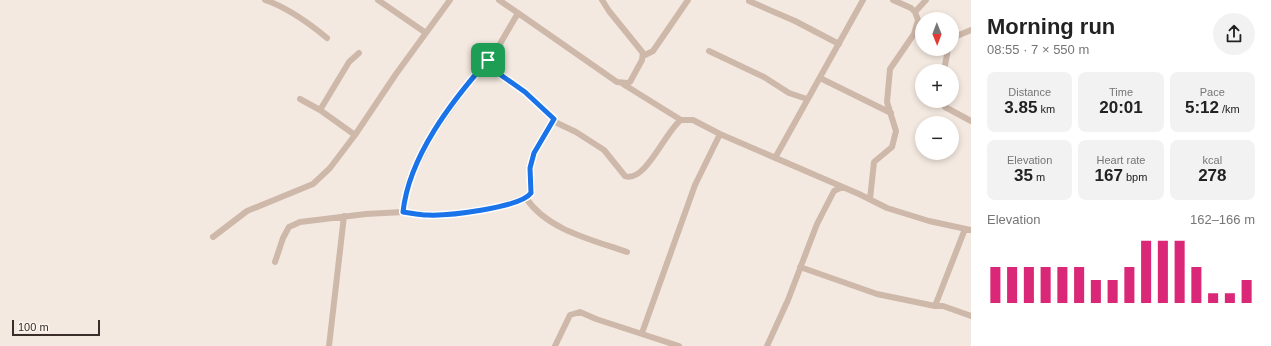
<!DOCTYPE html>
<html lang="en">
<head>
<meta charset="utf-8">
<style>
	body { margin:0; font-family:Helvetica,sans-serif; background:#f2f2f2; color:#222; height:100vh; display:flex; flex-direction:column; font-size:15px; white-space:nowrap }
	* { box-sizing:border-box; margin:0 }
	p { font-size:13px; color:#767676 }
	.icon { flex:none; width:22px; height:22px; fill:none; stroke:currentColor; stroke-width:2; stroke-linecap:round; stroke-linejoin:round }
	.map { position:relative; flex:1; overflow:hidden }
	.drawer { display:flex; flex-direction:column; background:#fff; width:300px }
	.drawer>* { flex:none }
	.needle { width:26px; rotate:179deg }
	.controls { position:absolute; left:915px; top:12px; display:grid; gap:8px }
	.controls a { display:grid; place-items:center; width:44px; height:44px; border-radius:50%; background:#fff; box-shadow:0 2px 6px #0003; font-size:20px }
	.scale { position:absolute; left:12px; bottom:10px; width:88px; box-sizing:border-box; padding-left:4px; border:2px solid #3b2e2a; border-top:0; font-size:11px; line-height:14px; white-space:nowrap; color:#3b2e2a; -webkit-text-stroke:3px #fbf4ed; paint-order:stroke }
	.pin { position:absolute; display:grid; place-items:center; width:34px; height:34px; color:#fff; margin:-17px; border-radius:8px; box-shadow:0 2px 6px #0006 }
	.round { display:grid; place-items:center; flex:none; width:42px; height:42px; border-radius:21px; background:#f2f2f2 }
	.summary { display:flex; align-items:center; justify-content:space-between; height:68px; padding:0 16px }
	h1 { font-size:22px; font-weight:800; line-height:30px }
	.figures { display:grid; grid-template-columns:repeat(3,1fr); gap:6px; height:68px; padding:4px 16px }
	.figures div { display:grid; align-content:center; border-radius:8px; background:#f2f2f2; text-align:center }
	.figures b { font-size:17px; font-weight:800 }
	.figures small { font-size:11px; font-weight:400 }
	.figures p { font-size:11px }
	.chart { height:112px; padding:8px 16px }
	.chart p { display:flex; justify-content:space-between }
	.chart svg { width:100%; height:72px; margin-top:4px; stroke:#db2777; stroke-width:6 }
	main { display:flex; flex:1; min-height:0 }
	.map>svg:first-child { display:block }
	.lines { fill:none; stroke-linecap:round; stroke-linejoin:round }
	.street { stroke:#ceb8aa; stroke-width:6 }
	.route-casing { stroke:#fff; stroke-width:8 }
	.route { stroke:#1a73e8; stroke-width:5 }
</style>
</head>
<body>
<main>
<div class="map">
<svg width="971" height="346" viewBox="0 0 971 346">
	<rect width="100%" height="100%" fill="#f4e9e0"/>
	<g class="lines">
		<path class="street" d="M265 0C286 7 310 24 327 38
			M378 0 426 33
			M749 1 795 21 839 44
			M915 12 926 0
			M518 13 617 82 627 83 630 82 642 60 643 53 609 11 602 0
			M952 38 971 30
			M709 51 764 77 789 93 807 99
			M643 56 653 51 688 0
			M488 60 498 73 525 92 557 123 576 132 604 150 625 176C645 184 666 130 681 120
			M944 71 948 49
			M820 78 891 113
			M623 84 681 120H693L720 134 859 194 887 208 929 221 971 230
			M300 99 320 110 355 135
			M942 101 945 107 971 121
			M320 110 349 62 359 53
			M775 158 863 0
			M526 198C547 230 593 240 627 252
			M870 199 874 162 892 147 896 131 887 102 890 69 914 34 918 20 915 12 911 8 893 0
			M403 212 408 183 433 133 474 76 497 49 518 13 499 0
			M213 237 247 211 313 184 330 168 355 135 396 74 450 0
			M275 262 283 238 289 227 300 222 366 214 403 212 439 215 494 208 526 198 531 193 532 188 530 168 533 153 554 119
			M800 267 877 294 935 306H943L971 316
			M935 306 965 229
			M642 333 695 185 720 134
			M329 346 344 216
			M555 346 570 315 580 312 596 319 679 346
			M767 346 788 300 817 224 834 191 842 187"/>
	</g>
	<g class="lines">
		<g class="route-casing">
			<path id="route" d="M488 60 498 73 525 92 554 119 534 153 530 168 531 193C520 208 447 216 427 215 419 215 411 213 403 212 409 156 452 101 488 60Z"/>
		</g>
		<use href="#route" class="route"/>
	</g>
</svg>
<div class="controls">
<a><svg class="needle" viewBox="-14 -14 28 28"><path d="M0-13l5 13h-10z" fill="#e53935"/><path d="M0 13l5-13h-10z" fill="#767676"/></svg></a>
<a>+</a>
<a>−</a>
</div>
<div class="scale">100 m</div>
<div class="pin" style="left:488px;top:60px;background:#1e9e55"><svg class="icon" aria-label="arrive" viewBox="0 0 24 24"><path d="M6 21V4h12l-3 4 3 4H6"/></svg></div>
</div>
<section class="drawer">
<div class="summary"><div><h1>Morning run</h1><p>08:55 · 7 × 550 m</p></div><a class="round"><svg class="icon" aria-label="share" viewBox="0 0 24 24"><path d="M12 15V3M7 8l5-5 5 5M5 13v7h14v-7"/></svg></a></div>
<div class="figures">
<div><p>Distance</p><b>3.85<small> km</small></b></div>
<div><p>Time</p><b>20:01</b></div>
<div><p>Pace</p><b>5:12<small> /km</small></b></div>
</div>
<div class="figures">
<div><p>Elevation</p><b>35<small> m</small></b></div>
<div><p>Heart rate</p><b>167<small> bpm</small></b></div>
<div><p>kcal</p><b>278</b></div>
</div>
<div class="chart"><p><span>Elevation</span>162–166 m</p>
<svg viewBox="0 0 160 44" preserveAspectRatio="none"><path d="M5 44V22M15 44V22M25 44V22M35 44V22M45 44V22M55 44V22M65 44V30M75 44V30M85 44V22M95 44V6M105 44V6M115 44V6M125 44V22M135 44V38M145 44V38M155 44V30"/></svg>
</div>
</section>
</main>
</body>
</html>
